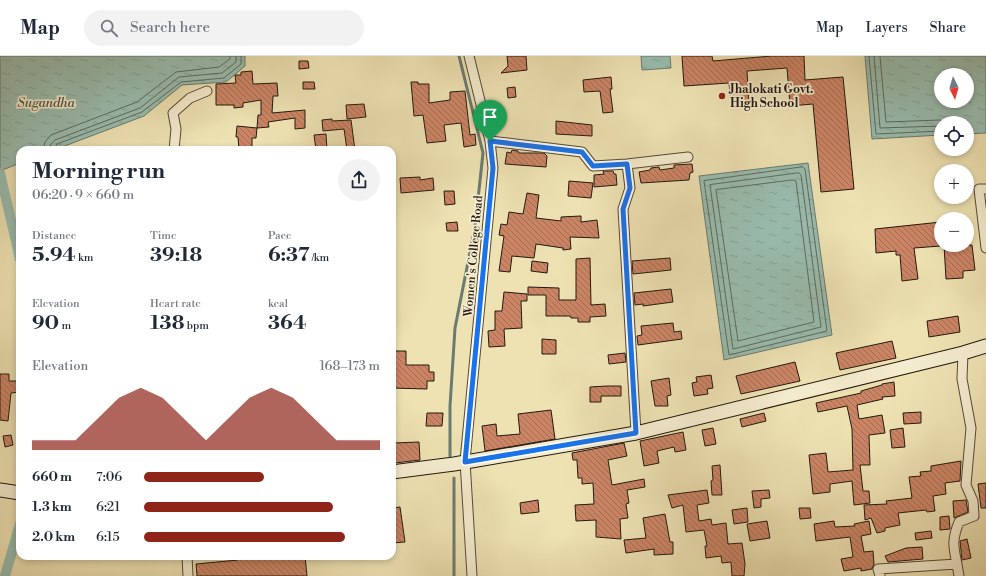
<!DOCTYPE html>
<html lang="en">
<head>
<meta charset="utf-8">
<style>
	body { margin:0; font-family:"Libre Bodoni",serif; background:#f2f2f3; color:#1f2937; height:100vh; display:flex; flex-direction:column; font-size:15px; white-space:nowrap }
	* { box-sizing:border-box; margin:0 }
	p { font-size:13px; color:#747a83 }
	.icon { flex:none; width:22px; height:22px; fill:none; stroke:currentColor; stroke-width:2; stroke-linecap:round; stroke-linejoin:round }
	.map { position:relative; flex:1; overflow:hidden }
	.details { position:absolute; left:16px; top:90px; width:380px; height:414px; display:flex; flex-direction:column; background:#fff; border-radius:12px; box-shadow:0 2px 6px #0003 }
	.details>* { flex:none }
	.needle { width:26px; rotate:175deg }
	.controls { position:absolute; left:934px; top:12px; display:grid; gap:8px }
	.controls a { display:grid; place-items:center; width:40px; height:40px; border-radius:50%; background:#fff; box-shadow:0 2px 6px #0003; font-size:20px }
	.pin { position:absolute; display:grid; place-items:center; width:34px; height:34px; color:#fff; margin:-41px -17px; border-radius:50% 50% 50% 0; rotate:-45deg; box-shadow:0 0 4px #0007 }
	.pin .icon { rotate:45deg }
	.round { display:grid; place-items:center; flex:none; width:42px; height:42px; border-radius:21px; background:#f2f2f3 }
	.overview { display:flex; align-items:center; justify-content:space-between; height:68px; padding:0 16px }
	h1 { font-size:22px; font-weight:800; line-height:30px }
	.figures { display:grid; grid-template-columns:repeat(3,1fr); gap:6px; height:68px; padding:4px 16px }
	.figures div { display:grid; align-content:center }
	.figures b { font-size:20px; font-weight:800 }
	.figures small { font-size:11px; font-weight:400 }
	.figures p { font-size:11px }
	.chart { height:112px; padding:8px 16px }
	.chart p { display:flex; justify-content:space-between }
	.chart svg { width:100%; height:72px; margin-top:4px; fill:#8f2418; opacity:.7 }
	ul { padding:0 16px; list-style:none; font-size:13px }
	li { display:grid; grid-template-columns:64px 48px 1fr; align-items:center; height:30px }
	li i { height:10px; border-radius:5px; background:#8f2418 }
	header { display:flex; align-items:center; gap:24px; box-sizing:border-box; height:56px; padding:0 20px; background:#fff; border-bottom:1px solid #e0e1e3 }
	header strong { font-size:19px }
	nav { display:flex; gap:22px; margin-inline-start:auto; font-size:14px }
	.search { width:280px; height:36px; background:#f2f2f3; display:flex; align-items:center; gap:10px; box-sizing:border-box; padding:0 14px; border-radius:22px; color:#747a83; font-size:15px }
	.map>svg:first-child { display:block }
	.water { fill:url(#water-ripples); stroke:#6a7b70; fill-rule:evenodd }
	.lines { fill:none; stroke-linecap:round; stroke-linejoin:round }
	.shore { stroke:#5e6a60; stroke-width:1 }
	.stream { stroke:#6a7b70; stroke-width:3 }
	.canal { stroke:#99bdaf; stroke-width:10 }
	.building { fill:url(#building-back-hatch); stroke:#241811 }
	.street-casing { stroke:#564a3a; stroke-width:11 }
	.secondary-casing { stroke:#241811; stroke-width:15 }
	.street { stroke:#f4ecce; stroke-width:9 }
	.secondary { stroke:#f4ecce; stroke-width:13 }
	.route-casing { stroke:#fff; stroke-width:8 }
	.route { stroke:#1a73e8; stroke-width:5 }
	.poi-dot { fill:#8f2418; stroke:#f4ecce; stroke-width:1.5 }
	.labels { text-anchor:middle; stroke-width:3.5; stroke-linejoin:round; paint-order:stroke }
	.poi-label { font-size:12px; font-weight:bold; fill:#241811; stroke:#f4ecce; text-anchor:start }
	.street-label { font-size:12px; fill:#241811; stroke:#f4ecce }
	.water-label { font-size:13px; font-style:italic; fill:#4d5248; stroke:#f4ecce }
</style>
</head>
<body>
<header>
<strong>Map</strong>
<div class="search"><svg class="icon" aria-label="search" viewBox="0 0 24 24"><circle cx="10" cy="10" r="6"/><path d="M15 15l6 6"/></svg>Search here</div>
<nav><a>Map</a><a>Layers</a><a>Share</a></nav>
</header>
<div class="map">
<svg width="986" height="520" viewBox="0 0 986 520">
	<defs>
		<pattern id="water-ripples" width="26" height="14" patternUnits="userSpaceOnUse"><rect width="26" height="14" fill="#99bdaf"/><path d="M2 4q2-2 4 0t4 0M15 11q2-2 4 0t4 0" fill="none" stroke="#84a296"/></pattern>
		<pattern id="building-back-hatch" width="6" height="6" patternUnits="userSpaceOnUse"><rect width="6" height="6" fill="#cb8565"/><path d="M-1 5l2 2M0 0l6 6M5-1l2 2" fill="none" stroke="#a56c52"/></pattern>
	</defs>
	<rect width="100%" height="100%" fill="#eee2b3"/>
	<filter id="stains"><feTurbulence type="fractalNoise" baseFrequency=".005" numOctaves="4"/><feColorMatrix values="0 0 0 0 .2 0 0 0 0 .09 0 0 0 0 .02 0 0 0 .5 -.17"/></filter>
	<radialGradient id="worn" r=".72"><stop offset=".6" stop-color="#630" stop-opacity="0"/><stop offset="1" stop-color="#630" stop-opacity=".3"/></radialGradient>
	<path class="water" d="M0 0H245V10L226 26 182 29 144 60 54 94H20V107L0 115Z
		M641 0H670L671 12 642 14Z
		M865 0H986V77L967 78V67H941V79L872 83ZM941 19H967V45H941Z
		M808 107 832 279 724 304 699 120Z"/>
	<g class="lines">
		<path class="shore" d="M869 0 876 78 941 75
			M874 0 880 72 941 70
			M880 0 886 66 940 64 949 67
			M43 94 45 86 51 79 137 46 176 16 219 11 230 3V0
			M49 94 51 88 55 84 140 52 179 21 222 17 236 6V0
			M54 94 57 88 142 56 181 26 224 22 241 8V0
			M803 111 805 113 827 275 729 299 704 125Z
			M799 117 801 119 821 271 733 293 710 129Z
			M793 124 796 125 814 266 738 285 716 134Z"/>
		<path class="stream" d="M450 400V350L455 272 475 171 483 97 459 0
			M454 422V520"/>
		<path class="canal" d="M0 117 20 203
			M5 520 20 468"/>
	</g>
	<path class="building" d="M507 0H526L527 14 501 17 508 10Z
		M682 0H712L713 5 772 0H804L805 24 843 21 854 133 821 136 813 48 790 50 787 12 747 15 749 46 731 47 729 27 684 30Z
		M299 5H308L309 12 299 13Z
		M252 15 253 28 277 27 278 40H273L272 57 305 54V72L295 73V62L268 66 269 71 257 72 258 59H261V44L243 47V51L234 52V49H216V28L236 27 235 19H241V16Z
		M611 21 612 33H610L613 56 603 57 600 35 584 36 583 24Z
		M303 26H314L315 33H303Z
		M411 26H418V28H429V47L450 44V36L465 35 470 79 475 78 476 89 464 91 461 67 444 69 446 85 427 87 423 59 414 60Z
		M515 31 516 41 508 42 507 32Z
		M364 48 366 61 347 63 346 49Z
		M332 63V65L351 64 355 94H347L344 73 323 75 322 64Z
		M556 65 592 69V80L556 78Z
		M237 70 257 72 256 82H252V94H239L238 81H236Z
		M326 78 327 94H316L314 79Z
		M512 94 518 95 519 97H544L547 100 546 111 505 108 507 96 511 97Z
		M692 108 693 116 690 117 689 124 641 127 639 116 650 114 651 112 659 111 660 114 674 112V109Z
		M603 115H613L614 118H616L617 129 594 131V119L604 118Z
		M420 121V124L433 122 434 134 401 137 400 122Z
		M569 125 593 127 591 142 568 140Z
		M444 135H454L455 148 445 149Z
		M527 137 539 139 536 162 561 165V161L581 160V166L597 164 599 182 570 181 571 193 563 194V192L536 188 534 202 512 200 510 216 499 215 504 180 499 179 501 168 507 169 509 156 523 158Z
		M457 166 458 175H447L446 167Z
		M941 166V190L914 192 918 223 902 225 900 199H896V195L876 197 875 173Z
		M944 189H972L975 214 963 215V222L946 223Z
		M590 202 591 249 605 248 606 260 590 261V266H578V262H571L570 260H546V239H528V231L559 232V244H576V203Z
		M670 202 671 214 633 218 632 205Z
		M532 205 548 207 547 217 531 215Z
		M671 233 673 246 643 250V248L635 249 634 237Z
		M504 236 527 238V245H521L522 272 504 273 505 290 489 291 488 275 495 274V255H502Z
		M958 260 960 276 929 281 927 265Z
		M673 267 674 276 681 275 682 283 638 289 637 280 642 279 641 270Z
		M542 283 556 284V298H542Z
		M892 285 896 302 840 314 836 297Z
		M393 295H406V309H429V316H434V325H427V333L392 332V318H394Z
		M625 297 626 306 609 308 608 299Z
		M795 306 800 325 741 338 736 320Z
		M0 318H9V325H20V336L11 337 8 365 0 364Z
		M711 319 713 332 707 333 708 338 694 340 692 327 697 326 696 321Z
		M669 322 671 339 667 340 668 350H655L651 325Z
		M894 326 895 340 882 341 883 343 857 349 859 363 882 359 885 377 869 379 870 409H860L863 435H869L870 447 854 449 852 425 830 428V436L813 438 809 399 826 397 828 416 853 414 852 373 847 350 818 356 816 347 861 337V335L882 329V328Z
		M607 330H621V340H601V346H590V331Z
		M551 354 555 383 485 395 482 370 496 368 497 380 520 378 518 358Z
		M921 356V367L904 368 903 357Z
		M427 357H443L442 370H426Z
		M764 357 766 365 742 371 740 363Z
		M713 372 716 388 705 390 702 374Z
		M903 372 905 391 892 392 890 374Z
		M683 376 686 394 675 396 674 391 657 395 659 407 644 410 640 385Z
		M11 379 13 389 5 391 3 380Z
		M419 386 420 404 395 407 394 387Z
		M624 387 627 400 608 404 612 429 644 423 645 431 627 434 629 447 626 448 628 462 620 463 621 483 596 481V464L576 465 575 449 594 448 593 427 582 428V422H578L577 404H573L572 397Z
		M961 405 960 425 945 427 946 438 933 440 935 455 927 456 926 454 898 457 900 469 885 472V475L877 477 871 462 865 464 864 449 887 448 886 445 912 442 909 421 921 420 920 416 931 415V410Z
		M720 409 722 439H712L711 425 713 424 712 410Z
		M986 427V452H981L978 428Z
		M707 434 709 447 697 449 699 465 711 463 712 469 726 467 728 488 742 487 745 508 744 520H732L731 506 722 507 721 500 706 502 705 490H707L704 474 686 476 683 449 672 452 668 439Z
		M769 434 770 442 761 443V451L754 452 752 435Z
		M538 444 539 456 521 458 520 447Z
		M966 444 968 456 954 462 953 445Z
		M400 451 405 486 392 487V452Z
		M747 452 748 466 734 468 732 454Z
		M799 452H810L811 462 800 463Z
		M665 458 670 486H673V498L654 499V493L626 497 624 484 646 482 643 462Z
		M949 460 950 473 940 474V461Z
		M767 465 770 482 750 485 747 468Z
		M834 465 835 471 855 470 854 468 869 465 871 478 861 480 864 496 873 495 874 508 872 513 861 515V512L844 515 841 503 853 501 850 481 816 485 814 468Z
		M931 475 932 482 916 484 915 477Z
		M967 483 971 502 962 504 960 485Z
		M922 491 923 503 888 506 885 500 906 492Z
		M237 500H257L258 503 305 500 307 520H197L196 508 238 504Z"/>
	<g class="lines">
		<g class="street-casing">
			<path id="street" d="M469 0 490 85 493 112 465 405 472 520
				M490 85 582 96 593 110 627 108
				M174 94 176 73 173 57 190 42 207 35
				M986 133H979L986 192
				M636 377 623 153 630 132 627 108 688 101
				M187 500 188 520
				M957 508 959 520
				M880 520 878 513 957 508C953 490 952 483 959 466L974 460 973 445 966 429 971 372 962 323 963 297"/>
		</g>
		<g class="secondary-casing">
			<path id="secondary" d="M392 416 454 408 636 377 963 297 986 290
				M0 434 20 437"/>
		</g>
		<use href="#street" class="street"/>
		<use href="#secondary" class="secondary"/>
	</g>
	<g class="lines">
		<g class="route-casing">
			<path id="route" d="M490 85 582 96 593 110 627 108 630 132 623 153 636 377 465 406 493 112Z"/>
		</g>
		<use href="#route" class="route"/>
	</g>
	<circle class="poi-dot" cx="722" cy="40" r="4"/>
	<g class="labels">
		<g class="poi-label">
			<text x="730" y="37">Jhalokati Govt.<tspan x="730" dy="14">High School</tspan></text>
		</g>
		<g class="street-label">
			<text transform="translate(473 200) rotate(-85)" y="4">Women's College Road</text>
		</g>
		<g class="water-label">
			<text x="46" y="51">Sugandha</text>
		</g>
	</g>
	<rect width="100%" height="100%" filter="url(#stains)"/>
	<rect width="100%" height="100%" fill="url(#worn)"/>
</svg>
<div class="controls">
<a><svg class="needle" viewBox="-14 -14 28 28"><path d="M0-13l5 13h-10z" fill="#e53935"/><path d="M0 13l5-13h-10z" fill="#747a83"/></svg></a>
<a><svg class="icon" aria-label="locate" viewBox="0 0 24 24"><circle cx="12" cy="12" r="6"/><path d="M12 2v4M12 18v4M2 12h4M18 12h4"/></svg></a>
<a>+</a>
<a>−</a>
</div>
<div class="pin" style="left:490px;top:85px;background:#1e9e55"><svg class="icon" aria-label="arrive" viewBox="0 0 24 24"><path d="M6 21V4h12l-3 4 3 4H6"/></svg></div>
<section class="details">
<div class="overview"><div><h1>Morning run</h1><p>06:20 · 9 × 660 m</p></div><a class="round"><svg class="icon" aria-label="share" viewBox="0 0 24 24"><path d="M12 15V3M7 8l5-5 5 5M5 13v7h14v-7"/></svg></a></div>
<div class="figures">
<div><p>Distance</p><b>5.94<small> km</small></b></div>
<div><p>Time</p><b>39:18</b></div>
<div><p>Pace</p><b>6:37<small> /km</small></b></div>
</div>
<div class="figures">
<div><p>Elevation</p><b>90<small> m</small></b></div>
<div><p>Heart rate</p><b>138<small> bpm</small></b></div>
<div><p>kcal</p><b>364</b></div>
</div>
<div class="chart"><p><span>Elevation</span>168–173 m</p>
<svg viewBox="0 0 160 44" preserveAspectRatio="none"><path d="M0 44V38L10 38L20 38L30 25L40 12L50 6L60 12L70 25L80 38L90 25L100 12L110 6L120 12L130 25L140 38L150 38L160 38V44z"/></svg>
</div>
<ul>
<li><b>660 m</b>7:06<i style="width:51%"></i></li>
<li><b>1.3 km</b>6:21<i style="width:80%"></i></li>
<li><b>2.0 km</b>6:15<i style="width:85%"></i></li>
</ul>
</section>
</div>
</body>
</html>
